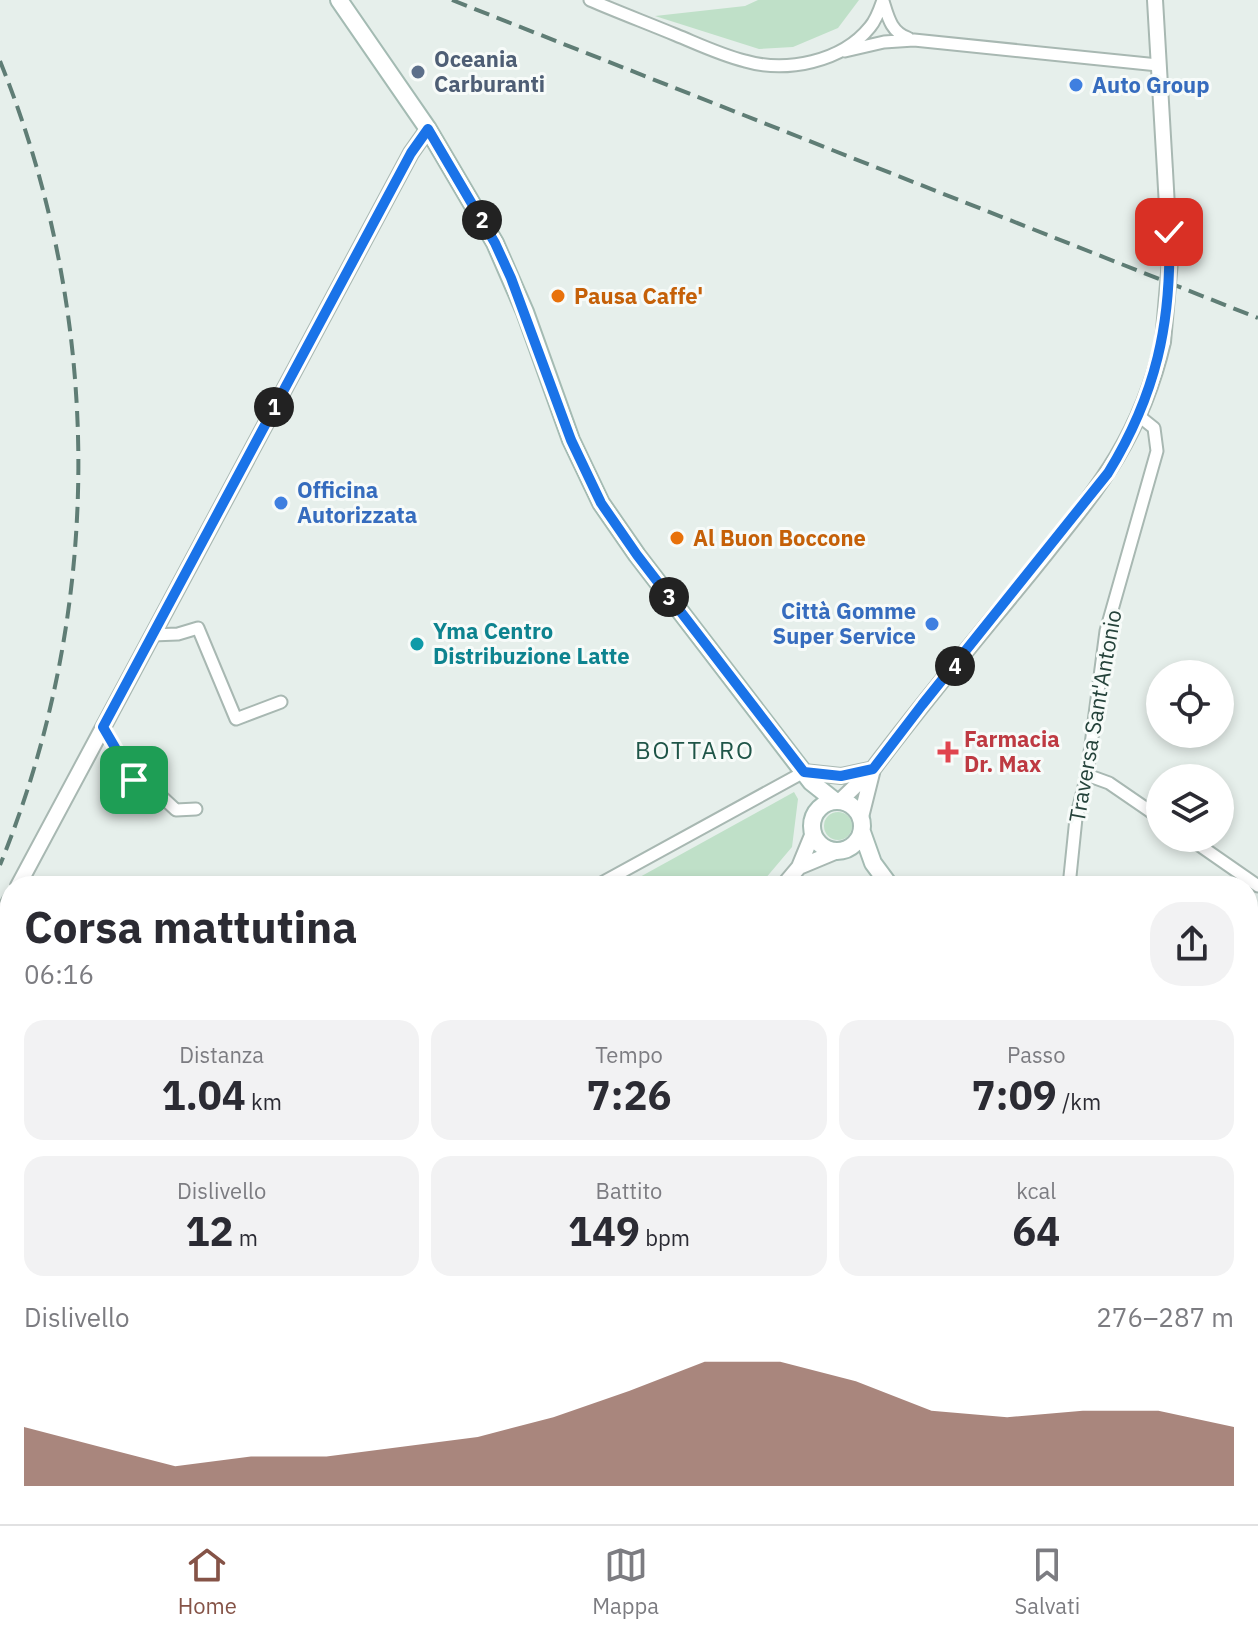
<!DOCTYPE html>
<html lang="it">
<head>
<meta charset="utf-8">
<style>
	body { margin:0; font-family:"IBM Plex Sans",sans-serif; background:#f2f2f3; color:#2b2b33; height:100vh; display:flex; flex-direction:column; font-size:30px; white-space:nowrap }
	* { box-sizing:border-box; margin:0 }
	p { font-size:26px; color:#7c7c81 }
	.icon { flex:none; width:44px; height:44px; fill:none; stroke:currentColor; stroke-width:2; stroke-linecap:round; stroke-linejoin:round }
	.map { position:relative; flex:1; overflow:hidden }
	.side { position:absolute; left:0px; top:876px; width:1258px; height:648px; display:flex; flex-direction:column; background:#fff; border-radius:32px 32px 0 0; box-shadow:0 4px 12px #0003 }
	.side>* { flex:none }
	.tools { position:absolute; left:1146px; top:660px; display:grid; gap:16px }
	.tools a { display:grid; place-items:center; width:88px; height:88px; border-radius:50%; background:#fff; box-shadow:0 4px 12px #0003; font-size:40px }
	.pin { position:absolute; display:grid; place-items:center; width:68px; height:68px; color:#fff; margin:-34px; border-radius:16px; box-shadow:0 4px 12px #0006 }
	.km { position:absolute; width:40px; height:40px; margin:-20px; border-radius:50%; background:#222; color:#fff; font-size:22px; line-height:40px; text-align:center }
	.round { display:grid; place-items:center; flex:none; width:84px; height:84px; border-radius:32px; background:#f2f2f3 }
	.summary { display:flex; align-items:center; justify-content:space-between; height:136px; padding:0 24px }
	h1 { font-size:44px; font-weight:800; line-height:60px }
	.stats { display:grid; grid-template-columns:repeat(3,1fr); gap:12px; height:136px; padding:8px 24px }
	.stats div { display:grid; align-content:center; border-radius:20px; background:#f2f2f3; text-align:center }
	.stats b { font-size:40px; font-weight:800 }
	.stats small { font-size:22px; font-weight:400 }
	.stats p { font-size:22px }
	.chart { height:224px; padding:16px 24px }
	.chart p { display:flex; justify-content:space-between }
	.chart svg { width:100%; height:144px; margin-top:8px; fill:#855347; opacity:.7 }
	.tab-bar { display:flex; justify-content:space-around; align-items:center; height:112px; border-top:2px solid #e1e1e2; background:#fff; font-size:22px; color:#7c7c81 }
	.tab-bar a { display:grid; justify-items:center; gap:4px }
	.tab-bar .current { color:#855347 }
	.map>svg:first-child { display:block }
	.green { fill:#bfe0c8 }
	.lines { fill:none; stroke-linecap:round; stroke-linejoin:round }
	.stream { stroke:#8ec9d4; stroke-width:4 }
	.minor-casing { stroke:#a8b8b2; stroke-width:15 }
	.tertiary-casing { stroke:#a8b8b2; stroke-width:18 }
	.secondary-casing { stroke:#a4bbb3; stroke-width:20 }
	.minor { stroke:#fff; stroke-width:11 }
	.tertiary { stroke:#fff; stroke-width:14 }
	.secondary { stroke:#fff; stroke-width:16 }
	.rail { stroke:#5f7d75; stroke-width:4; stroke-dasharray:16 8; stroke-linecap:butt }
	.tertiary-bridge-casing { stroke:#a8b8b2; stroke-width:18; stroke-linecap:butt }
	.tertiary-bridge { stroke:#fff; stroke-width:14 }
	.route-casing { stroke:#fff; stroke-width:16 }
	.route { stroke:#1a73e8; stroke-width:10 }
	.service-dot { fill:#5c6f8a; stroke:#f7fbf9; stroke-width:3 }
	.shop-dot { fill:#3f7fe0; stroke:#f7fbf9; stroke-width:3 }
	.food-dot { fill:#e8710a; stroke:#f7fbf9; stroke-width:3 }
	.culture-dot { fill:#0f9aa8; stroke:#f7fbf9; stroke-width:3 }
	.health-dot { fill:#e0444e; stroke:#f7fbf9; stroke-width:3 }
	.labels { text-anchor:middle; stroke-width:6; stroke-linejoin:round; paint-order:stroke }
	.service-label { font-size:22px; font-weight:bold; fill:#4e5e75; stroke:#f7fbf9; text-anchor:start }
	.shop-label { font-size:22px; font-weight:bold; fill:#366cbe; stroke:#f7fbf9; text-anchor:start }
	.food-label { font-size:22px; font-weight:bold; fill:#c56008; stroke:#f7fbf9; text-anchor:start }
	.culture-label { font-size:22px; font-weight:bold; fill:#0d838f; stroke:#f7fbf9; text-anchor:start }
	.street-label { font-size:22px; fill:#24423a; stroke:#f7fbf9 }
	.health-label { font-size:22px; font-weight:bold; fill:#be3a42; stroke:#f7fbf9; text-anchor:start }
	.neighbourhood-label { font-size:24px; letter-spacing:2px; fill:#1f5548; stroke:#f7fbf9 }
</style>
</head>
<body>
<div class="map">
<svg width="1258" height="1524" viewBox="0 0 1258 1524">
	<rect width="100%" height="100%" fill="#e6efeb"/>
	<path class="green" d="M758 0H859L838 28 793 47 759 49 655 16 745 6Z
		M794 792 798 799 792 847 759 886H642L638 878Z
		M824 826a14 14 0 1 1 28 0a14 14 0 1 1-28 0Z"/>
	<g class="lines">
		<path class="stream" d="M690 1524 706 1514"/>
		<g class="minor-casing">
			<path id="minor" d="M590 0C618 12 647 23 676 35 698 44 721 55 745 61 786 73 842 62 870 27 876 20 880 9 883 0
				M883 1C888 17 891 32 908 38
				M845 51 884 42 914 40 1158 65
				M152 635 178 634 198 628 236 719 281 702
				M103 727 134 780 141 788 162 797 176 810 196 809
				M1087 775 1109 783 1160 818
				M1189 838 1258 886
				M596 886 804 772
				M1069 886 1076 818 1087 775 1106 631 1157 451 1154 428 1139 416
				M0 1174 10 1197
				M0 1441 10 1437
				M921 1514 922 1524"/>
		</g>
		<g class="tertiary-casing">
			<path id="tertiary" d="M1155 0 1165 171
				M804 772 841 776 869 770
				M840 801 873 769C923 702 977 638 1030 573 1093 494 1139 444 1163 342
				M861 817 873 769
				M799 867 835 852
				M18 886 411 153 428 129
				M783 886 799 867 813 833
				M0 918 10 900
				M390 1524 395 1514"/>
		</g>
		<g class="secondary-casing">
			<path id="secondary" d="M339 0 428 129 495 243 525 312 571 440 601 503 637 555 811 782 835 801
				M812 826a25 25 0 1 1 50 0a25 25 0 1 1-50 0Z
				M862 832 873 863 890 886
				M1248 1203 1258 1212
				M1248 1246 1258 1238
				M1248 1283 1258 1298"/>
		</g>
		<use href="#minor" class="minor"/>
		<use href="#tertiary" class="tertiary"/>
		<use href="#secondary" class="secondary"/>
		<path class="rail" d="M452 0 1258 318
			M0 61C104 318 105 608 0 865"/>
		<g class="tertiary-bridge-casing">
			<path id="tertiary-bridge" d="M1163 342 1170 261 1165 171"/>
		</g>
		<use href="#tertiary-bridge" class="tertiary-bridge"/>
	</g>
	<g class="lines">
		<g class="route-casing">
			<path id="route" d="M134 780 103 727 411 153 428 129 495 243 511 278 571 440 601 503 637 555 804 772 841 776 873 769 922 705 1108 473C1156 395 1172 323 1169 232"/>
		</g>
		<use href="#route" class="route"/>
	</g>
	<circle class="service-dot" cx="418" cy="72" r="8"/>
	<g class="shop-dot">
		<circle cx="1076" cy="85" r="8"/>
		<circle cx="281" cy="503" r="8"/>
		<circle cx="932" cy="624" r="8"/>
	</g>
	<g class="food-dot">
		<circle cx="558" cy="296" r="8"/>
		<circle cx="677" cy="538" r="8"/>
	</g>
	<circle class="culture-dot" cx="417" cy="644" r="8"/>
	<path class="health-dot" d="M944 740h8v8h8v8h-8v8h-8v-8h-8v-8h8z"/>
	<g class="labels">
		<g class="service-label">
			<text x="434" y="67">Oceania<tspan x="434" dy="25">Carburanti</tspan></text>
		</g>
		<g class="shop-label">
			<text x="1092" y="93">Auto Group</text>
			<text x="297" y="498">Officina<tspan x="297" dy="25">Autorizzata</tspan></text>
			<text x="916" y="619" text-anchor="end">Città Gomme<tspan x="916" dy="25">Super Service</tspan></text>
		</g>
		<g class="food-label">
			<text x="574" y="304">Pausa Caffe'</text>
			<text x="693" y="546">Al Buon Boccone</text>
		</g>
		<g class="culture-label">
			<text x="433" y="639">Yma Centro<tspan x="433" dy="25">Distribuzione Latte</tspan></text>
		</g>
		<g class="street-label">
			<text transform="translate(1095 716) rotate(-80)" y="8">Traversa Sant'Antonio</text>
		</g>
		<g class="health-label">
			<text x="964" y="747">Farmacia<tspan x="964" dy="25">Dr. Max</tspan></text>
		</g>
		<g class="neighbourhood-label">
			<text x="695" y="759">BOTTARO</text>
		</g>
	</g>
</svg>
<div class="tools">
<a><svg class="icon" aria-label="locate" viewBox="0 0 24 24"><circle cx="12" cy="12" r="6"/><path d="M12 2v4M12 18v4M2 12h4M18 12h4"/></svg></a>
<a><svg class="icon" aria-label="layers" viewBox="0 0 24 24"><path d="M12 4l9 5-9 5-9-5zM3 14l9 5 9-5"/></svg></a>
</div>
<div class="pin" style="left:134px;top:780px;background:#1e9e55"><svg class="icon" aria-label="arrive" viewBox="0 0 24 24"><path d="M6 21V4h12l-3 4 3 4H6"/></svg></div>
<div class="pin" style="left:1169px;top:232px;background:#d93025"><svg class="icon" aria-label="check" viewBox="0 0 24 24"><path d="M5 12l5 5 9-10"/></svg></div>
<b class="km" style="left:274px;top:407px">1</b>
<b class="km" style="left:482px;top:220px">2</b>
<b class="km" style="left:669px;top:597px">3</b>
<b class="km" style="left:955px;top:666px">4</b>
<section class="side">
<div class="summary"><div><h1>Corsa mattutina</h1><p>06:16</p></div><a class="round"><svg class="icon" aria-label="share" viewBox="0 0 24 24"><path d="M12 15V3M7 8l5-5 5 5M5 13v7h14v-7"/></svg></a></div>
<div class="stats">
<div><p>Distanza</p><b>1.04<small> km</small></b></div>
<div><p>Tempo</p><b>7:26</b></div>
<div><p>Passo</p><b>7:09<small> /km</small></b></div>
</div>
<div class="stats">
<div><p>Dislivello</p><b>12<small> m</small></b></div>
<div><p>Battito</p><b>149<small> bpm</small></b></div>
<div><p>kcal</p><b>64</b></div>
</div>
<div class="chart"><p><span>Dislivello</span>276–287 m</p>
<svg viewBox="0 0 160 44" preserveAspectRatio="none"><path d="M0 44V26L10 32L20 38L30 35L40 35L50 32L60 29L70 23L80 15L90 6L100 6L110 12L120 21L130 23L140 21L150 21L160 26V44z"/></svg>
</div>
</section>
</div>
<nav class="tab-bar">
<a class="current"><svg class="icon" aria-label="home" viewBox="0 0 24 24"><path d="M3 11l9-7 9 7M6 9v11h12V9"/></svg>Home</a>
<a><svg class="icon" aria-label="map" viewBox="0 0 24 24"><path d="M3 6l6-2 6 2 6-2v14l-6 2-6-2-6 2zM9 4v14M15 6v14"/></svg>Mappa</a>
<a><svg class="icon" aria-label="saved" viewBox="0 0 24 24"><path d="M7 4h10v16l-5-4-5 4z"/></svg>Salvati</a>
</nav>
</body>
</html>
